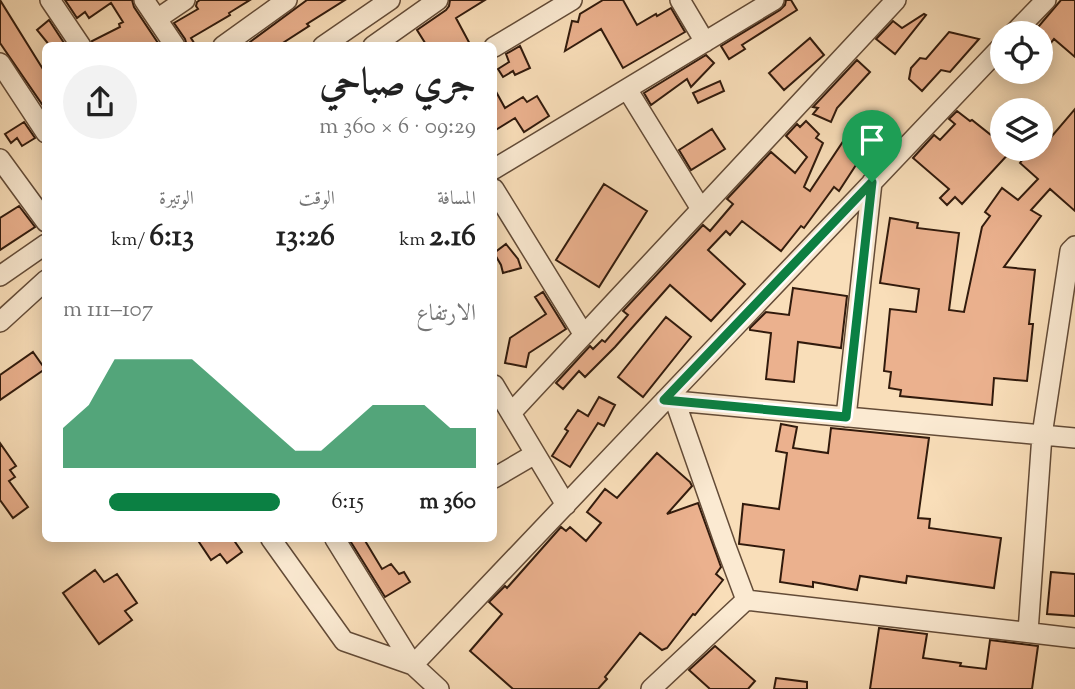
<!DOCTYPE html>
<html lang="ar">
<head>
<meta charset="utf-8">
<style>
	body { margin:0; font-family:"Sorts Mill Goudy",Amiri,serif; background:#f2f2f2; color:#222; direction:rtl; height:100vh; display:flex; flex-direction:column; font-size:26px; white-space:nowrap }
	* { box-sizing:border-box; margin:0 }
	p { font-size:23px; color:#767676 }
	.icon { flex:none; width:38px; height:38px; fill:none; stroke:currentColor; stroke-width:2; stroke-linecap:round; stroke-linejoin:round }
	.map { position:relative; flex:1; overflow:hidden; direction:ltr }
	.panel { position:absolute; left:42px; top:42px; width:455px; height:500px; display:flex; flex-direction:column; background:#fff; border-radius:10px; box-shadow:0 4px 18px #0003; direction:rtl }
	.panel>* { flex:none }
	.fabs { position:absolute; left:990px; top:21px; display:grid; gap:14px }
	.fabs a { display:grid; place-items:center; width:63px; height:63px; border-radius:50%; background:#fff; box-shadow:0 4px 18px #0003; font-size:35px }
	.pin { position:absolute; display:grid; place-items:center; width:60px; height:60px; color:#fff; margin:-72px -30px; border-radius:50% 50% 50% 0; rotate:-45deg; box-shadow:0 0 7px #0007 }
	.pin .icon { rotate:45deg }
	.round { display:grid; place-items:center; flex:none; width:74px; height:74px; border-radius:37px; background:#f2f2f2 }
	.head { display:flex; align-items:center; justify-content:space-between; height:119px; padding:0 21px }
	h1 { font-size:38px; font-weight:700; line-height:52px }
	.stats { display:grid; grid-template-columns:repeat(3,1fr); gap:10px; height:119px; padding:7px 21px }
	.stats div { display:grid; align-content:center }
	.stats b { font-size:30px; font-weight:700 }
	.stats small { font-size:19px; font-weight:400 }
	.stats p { font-size:19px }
	.chart { height:196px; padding:14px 21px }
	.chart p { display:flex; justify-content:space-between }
	.chart svg { width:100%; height:126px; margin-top:7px; fill:#0b8043; opacity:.7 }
	ul { padding:0 21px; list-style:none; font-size:23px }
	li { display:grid; grid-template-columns:112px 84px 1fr; align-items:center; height:52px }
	li i { height:18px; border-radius:9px; background:#0b8043 }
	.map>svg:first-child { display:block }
	.building { fill:#ebb18e; stroke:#311a0c; stroke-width:2 }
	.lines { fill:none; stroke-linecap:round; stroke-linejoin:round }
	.minor-casing { stroke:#634b37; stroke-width:22 }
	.minor { stroke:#fbead2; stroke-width:19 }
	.route-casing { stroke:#fff; stroke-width:14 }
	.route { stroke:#0b8043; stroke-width:9 }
</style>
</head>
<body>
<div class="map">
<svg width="1075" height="689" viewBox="0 0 1075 689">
	<rect width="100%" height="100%" fill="#f9deb9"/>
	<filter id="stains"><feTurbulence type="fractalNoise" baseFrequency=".00286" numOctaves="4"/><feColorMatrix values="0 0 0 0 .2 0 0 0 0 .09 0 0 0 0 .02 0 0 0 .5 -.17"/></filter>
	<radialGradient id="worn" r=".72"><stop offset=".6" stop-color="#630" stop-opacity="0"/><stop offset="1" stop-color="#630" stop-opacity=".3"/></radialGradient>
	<path class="building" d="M0 0 46 74V110L0 43Z
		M65 0H132L134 7 160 46H93L92 41 120 27 119 24 123 22 111 3 89 18 85 12 77 18Z
		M200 0H250L229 13 230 15 191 38 196 46H187L185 39 174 23 198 9 196 6 197 2Z
		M307 0H345L307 24 309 26 278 46H252L250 42Z
		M450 0H485L456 18 471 46H427L417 30 446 10 449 6Z
		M603 0H623L637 25 656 14 657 16 671 8 685 32 623 68 601 29 565 51 572 21 578 22 580 14Z
		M786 0H791L797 10 742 45 745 49 729 59 721 46 780 10 785 5Z
		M1061 0H1075V57L1054 39 1041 55V33H1033Z
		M924 14 926 15 895 54 876 39 893 21 902 28Z
		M49 20 66 46H50L37 30Z
		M949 32 979 39 950 72 941 70 922 91 909 79 911 68 920 58 926 59Z
		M810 38 824 55 784 90 769 73Z
		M520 46 530 68 515 75 513 71 503 77 498 69 509 62 506 54Z
		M706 55 714 63 691 87 687 79 651 105 644 93Z
		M857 60 870 72 837 108 831 122 813 114 818 108 813 107Z
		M720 81 724 91 698 103 693 93Z
		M494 88 505 108 523 97 527 102 537 96 549 116 524 132 515 118 494 131Z
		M1075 109V211L1050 189 1031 210 1041 216 1004 267 1035 270 1029 324H1033L1027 381 994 378 992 405 900 396 901 390 889 388 891 372 884 371 890 309 916 312 919 289 880 283 890 218 918 223 917 228 959 233 949 310 964 312 982 227 990 216 985 212 1002 188 1018 200 1038 179 1020 163 1031 149H1041Z
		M957 111 970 121 972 120 991 135 1003 121V149H1013L962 204 955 197 947 205 940 198 949 189 913 158 934 135 940 140 955 124 949 119Z
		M806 121 819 134 816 138 823 143 804 187 810 191 852 128 864 136 860 143 867 148 839 191 834 187 804 228 801 226 781 251 742 221 730 235 726 231 708 250 745 284 711 321 670 285 615 347 585 377 579 371 563 389 556 383 590 346 593 349 602 340 605 342 628 315 623 311 703 225 710 231 733 204 727 199 771 152 795 173 807 157 786 136 797 124 800 127Z
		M24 122 35 138 22 146 17 138 11 143 5 134Z
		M712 129 725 149 691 170 679 150Z
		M604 184 647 211 599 287 556 260Z
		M19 206 35 227 0 250V218Z
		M506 244 518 259 521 268 503 273 501 265 494 253Z
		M793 288 847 296 841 348 798 342 794 382 766 379 771 333 750 330V328L766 312 789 315Z
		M543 292 566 329 529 353 526 367 505 363 510 338 546 314 535 297Z
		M666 317 691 337 643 397 618 377Z
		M33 352 45 369 0 400V375Z
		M599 397 615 405 604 426 598 423 570 467 552 456 568 431 565 429 578 410 588 416Z
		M781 424 797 427 793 448 828 453 831 428 929 438 918 518 930 519 929 528 1001 538 994 588 907 576 906 583 860 576 857 590 813 582V587L780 582 784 550 739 544 743 504 779 509 787 453 776 451Z
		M0 443 16 466 10 470 15 477 9 481 28 507 13 518 0 500Z
		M657 453 690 482 692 486 667 514 698 503 721 567 716 574 723 580 695 615 693 614 667 648 662 650 640 633 605 677 607 679 598 689H513L470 651 502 614 489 602 505 586 507 588 561 527 566 531 570 527 586 541 601 523 587 512 605 489 617 498Z
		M197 539H233L242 552 227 563 220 554 211 560Z
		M349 539H364L382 569 391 564 399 574 404 572 410 582 385 597Z
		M95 570 104 582 117 574 137 603 125 611 132 620 99 644 63 593Z
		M1051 572 1075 574V616L1047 614Z
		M879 628 927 634 923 658 961 663 960 666 986 669 990 640 1038 646 1032 689H870Z
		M715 646 755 681 748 689H710L689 670Z
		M776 678 807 682V689H774Z"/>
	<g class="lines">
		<g class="minor-casing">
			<path id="minor" d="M50 0 81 46
				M144 0 175 46
				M680 0 705 42
				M157 19 185 0
				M1014 33 1046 0
				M223 46 287 0
				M323 46 390 0
				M373 46 438 0
				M494 47 572 0
				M0 63 46 133
				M627 89 701 209
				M0 159 46 222
				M494 169 774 0
				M494 189 584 335
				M0 276 46 244
				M0 322 46 280
				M494 385 566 505
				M665 400 1075 438
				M675 401 725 544 746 600
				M511 413 896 0
				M846 417 872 182
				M494 478 535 454
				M271 539 344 641 413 665 1003 45
				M335 539 413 665 439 689
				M1028 632 1042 435 1070 251 1075 246
				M651 689 746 600 1075 638"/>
		</g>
		<use href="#minor" class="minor"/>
	</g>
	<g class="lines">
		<g class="route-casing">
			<path id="route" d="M872 182 846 417 664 400Z"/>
		</g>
		<use href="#route" class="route"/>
	</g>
	<rect width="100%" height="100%" filter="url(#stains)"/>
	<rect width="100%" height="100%" fill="url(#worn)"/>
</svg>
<div class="fabs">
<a><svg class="icon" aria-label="locate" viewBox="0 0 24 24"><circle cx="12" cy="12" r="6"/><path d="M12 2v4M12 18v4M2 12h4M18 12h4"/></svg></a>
<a><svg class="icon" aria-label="layers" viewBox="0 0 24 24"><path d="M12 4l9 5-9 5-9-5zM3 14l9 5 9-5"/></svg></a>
</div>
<div class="pin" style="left:872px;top:182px;background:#1e9e55"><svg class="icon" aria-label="arrive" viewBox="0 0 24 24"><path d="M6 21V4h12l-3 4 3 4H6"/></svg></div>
<section class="panel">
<div class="head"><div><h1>جري صباحي</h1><p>09:29 · 6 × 360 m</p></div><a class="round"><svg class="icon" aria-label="share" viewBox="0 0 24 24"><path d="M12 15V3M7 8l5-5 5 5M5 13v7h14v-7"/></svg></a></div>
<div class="stats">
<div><p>المسافة</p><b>2.16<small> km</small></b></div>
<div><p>الوقت</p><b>13:26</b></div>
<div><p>الوتيرة</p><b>6:13<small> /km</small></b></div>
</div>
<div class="chart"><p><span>الارتفاع</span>107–111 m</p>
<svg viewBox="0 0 160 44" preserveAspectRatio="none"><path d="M0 44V30L10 22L20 6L30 6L40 6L50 6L60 14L70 22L80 30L90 38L100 38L110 30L120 22L130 22L140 22L150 30L160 30V44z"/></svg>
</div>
<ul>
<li><b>360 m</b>6:15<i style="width:79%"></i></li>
</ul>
</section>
</div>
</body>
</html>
